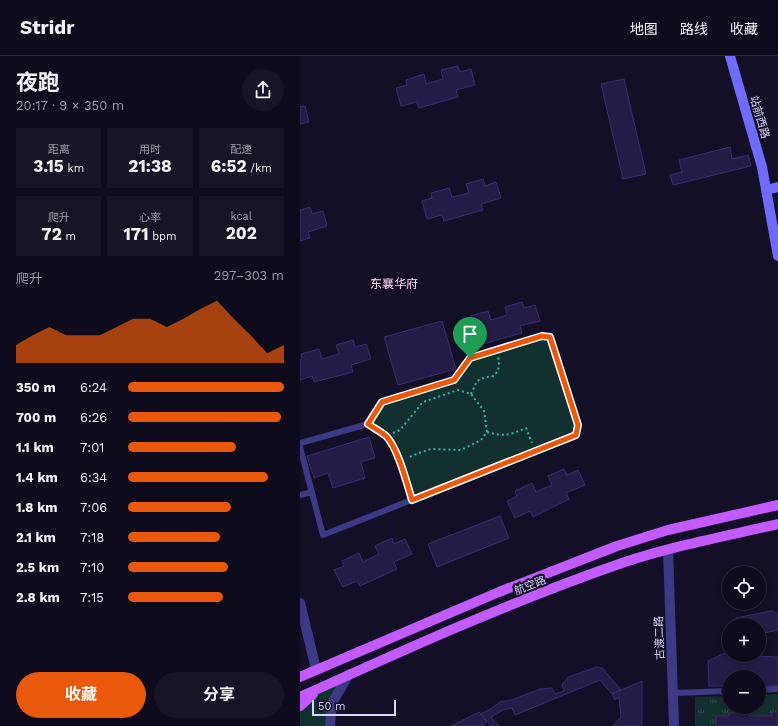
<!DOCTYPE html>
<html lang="zh">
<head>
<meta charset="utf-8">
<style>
	body { margin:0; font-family:"Work Sans","Noto Sans SC",sans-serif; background:#171425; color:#f1f3f6; height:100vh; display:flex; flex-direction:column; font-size:15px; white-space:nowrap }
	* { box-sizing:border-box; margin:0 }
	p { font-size:13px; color:#9b9ba3 }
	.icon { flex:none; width:22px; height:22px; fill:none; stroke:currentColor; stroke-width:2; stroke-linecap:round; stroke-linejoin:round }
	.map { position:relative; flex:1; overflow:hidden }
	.drawer { display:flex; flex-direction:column; background:#0e0b1c; width:300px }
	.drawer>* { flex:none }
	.fabs { position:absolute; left:422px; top:510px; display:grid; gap:8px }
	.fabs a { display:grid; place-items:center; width:44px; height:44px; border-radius:50%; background:#0e0b1c; box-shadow:0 2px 6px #0003,0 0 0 1px #2e2b3b; font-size:20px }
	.scale { position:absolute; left:12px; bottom:10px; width:84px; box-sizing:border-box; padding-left:4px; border:2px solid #d9d4ff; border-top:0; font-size:11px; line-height:14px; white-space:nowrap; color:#d9d4ff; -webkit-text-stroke:3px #130f26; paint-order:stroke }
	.pin { position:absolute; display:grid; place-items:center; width:34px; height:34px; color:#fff; margin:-41px -17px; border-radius:50% 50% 50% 0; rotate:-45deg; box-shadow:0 0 4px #0007 }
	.pin .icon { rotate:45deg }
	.round { display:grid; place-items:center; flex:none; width:42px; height:42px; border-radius:21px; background:#171425 }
	.summary { display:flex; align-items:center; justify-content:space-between; height:68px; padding:0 16px }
	h1 { font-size:22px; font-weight:700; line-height:30px }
	.figures { display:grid; grid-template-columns:repeat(3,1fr); gap:6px; height:68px; padding:4px 16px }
	.figures div { display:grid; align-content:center; border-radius:0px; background:#171425; text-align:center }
	.figures b { font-size:17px; font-weight:700 }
	.figures small { font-size:11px; font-weight:400 }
	.figures p { font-size:11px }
	.chart { height:112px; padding:8px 16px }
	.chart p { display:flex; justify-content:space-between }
	.chart svg { width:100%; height:72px; margin-top:4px; fill:#ea580c; opacity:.7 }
	.button { display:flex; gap:8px; margin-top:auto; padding:8px 16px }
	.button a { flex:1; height:46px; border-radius:24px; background:#ea580c; color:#fff; font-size:16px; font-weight:700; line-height:46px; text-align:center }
	.button a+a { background:#171425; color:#f1f3f6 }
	ul { padding:0 16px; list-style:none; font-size:13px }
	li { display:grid; grid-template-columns:64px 48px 1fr; align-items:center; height:30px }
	li i { height:10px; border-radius:5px; background:#ea580c }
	header { display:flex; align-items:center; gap:24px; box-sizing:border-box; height:56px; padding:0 20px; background:#0e0b1c; border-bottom:1px solid #2e2b3b }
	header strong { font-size:19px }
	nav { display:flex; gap:22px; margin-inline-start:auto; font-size:14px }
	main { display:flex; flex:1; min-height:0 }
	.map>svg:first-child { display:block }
	.grass { fill:url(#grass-tufts) }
	.park { fill:#12302f }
	.building { fill:#241b47; stroke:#3b2d73 }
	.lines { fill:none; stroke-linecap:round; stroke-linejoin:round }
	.path { stroke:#2fb8b0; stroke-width:2; stroke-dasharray:2 3; stroke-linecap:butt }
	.lane { stroke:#3d3a85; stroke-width:6 }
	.street { stroke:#3d3a85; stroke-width:10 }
	.secondary { stroke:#6f6bff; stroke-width:10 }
	.primary { stroke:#c25bff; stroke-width:10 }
	.route-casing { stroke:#fff; stroke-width:8 }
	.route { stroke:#ea580c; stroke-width:5 }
	.labels { text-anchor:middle; stroke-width:4; stroke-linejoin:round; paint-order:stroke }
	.street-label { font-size:11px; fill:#d9d4ff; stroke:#130f26 }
	.neighbourhood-label { font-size:12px; fill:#ffd6f0; stroke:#130f26 }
</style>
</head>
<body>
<header>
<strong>Stridr</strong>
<nav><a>地图</a><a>路线</a><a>收藏</a></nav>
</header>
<main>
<section class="drawer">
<div class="summary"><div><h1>夜跑</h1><p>20:17 · 9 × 350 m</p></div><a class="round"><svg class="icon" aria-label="share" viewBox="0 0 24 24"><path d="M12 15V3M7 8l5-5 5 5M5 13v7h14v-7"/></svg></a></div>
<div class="figures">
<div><p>距离</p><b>3.15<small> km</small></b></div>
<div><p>用时</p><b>21:38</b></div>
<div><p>配速</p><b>6:52<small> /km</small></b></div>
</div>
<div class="figures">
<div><p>爬升</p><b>72<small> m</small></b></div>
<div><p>心率</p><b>171<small> bpm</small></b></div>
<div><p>kcal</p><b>202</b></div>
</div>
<div class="chart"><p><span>爬升</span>297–303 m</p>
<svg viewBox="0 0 160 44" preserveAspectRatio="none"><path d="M0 44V33L10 27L20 22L30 27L40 27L50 27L60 22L70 17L80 17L90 22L100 17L110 11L120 6L130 17L140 27L150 38L160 33V44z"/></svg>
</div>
<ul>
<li><b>350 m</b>6:24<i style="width:100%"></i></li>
<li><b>700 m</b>6:26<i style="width:98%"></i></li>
<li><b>1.1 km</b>7:01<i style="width:69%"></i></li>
<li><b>1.4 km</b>6:34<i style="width:90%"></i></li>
<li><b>1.8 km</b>7:06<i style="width:66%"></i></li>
<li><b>2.1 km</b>7:18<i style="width:59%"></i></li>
<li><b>2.5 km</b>7:10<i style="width:64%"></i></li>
<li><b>2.8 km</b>7:15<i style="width:61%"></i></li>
</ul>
<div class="button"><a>收藏</a><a>分享</a></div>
</section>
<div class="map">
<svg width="478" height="670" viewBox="0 0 478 670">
	<defs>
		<pattern id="grass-tufts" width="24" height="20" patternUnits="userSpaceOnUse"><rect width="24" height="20" fill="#12302f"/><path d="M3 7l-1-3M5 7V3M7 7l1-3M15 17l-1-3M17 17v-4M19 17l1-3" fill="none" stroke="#344d4e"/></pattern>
	</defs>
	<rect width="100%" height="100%" fill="#130f26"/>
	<path class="grass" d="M478 638V670H395V641L429 640V651H459V639Z"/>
	<path class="park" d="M242 280 250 281 278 369 276 379 112 444 106 425 87 381 68 368 82 346 154 324 170 302Z
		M49 618 32 647 30 670H0V641Z"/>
	<path class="building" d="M158 10 160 16 171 13 175 29 156 34 158 41 119 52 117 46 101 50 96 32 107 29 106 24 124 18 126 28 143 23 141 14Z
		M324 23 346 118 323 123 301 28Z
		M5 50 9 66 0 68V51Z
		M430 91 432 103 448 99 451 110 373 129 370 119 382 116 379 104Z
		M183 123 185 130 196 126 201 142 181 148 183 154 144 165 142 159 127 163 122 145 132 142 131 137 149 132 152 141 169 137 166 128Z
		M10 151 12 158 23 155 27 170 8 176 10 182 0 185V154Z
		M222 246 224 252 235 249 240 265 220 270 222 277 183 288 181 282 166 286 161 268 171 265 170 260 188 255 191 264 207 259 205 251Z
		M142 265 156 313 98 329 84 281Z
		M53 284 55 291 66 288 71 303 51 309 53 316 14 326 12 320 0 324V304L2 303 1 298 19 293 22 303 39 298 36 289Z
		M69 381 75 402 61 406 65 422 33 432 28 417 14 422 7 400Z
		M264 413 267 419 278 414 285 429 266 437 269 443 233 461 230 455 215 462 207 445 217 440 215 435 232 427 236 436 252 429 248 420Z
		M200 460 209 482 137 511 128 488Z
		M92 482 94 488 105 483 112 498 94 506 97 513 60 530 57 525 43 531 34 514 44 510 42 505 59 497 63 506 79 498 75 490Z
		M471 555 478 557V574L459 578V569H435L436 562Z
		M429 595V599L478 601V630H459V621H429V630H409L408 605Z
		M297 611 302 612 321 634 312 638 300 624 215 659 212 652 203 654 191 661 199 670H191L180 658 187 655 200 646 212 644 240 633 252 632 255 638 264 635 262 629 268 621Z
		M342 625V670H313L321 661 319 641 315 644 312 638Z
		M179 656 187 665 183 670H151Z
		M449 656V660H472V656H478V670H416V660H429V657Z"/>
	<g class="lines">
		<path class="path" d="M171 338 177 325 186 321 194 320C199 314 200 309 198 301
			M187 376C205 381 209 379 226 372L232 387
			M93 377 100 374 123 346 158 334 171 338 184 355 187 376 181 384 161 394 131 393 119 397 107 402"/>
		<path class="lane" d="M68 368 87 381 97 398 112 444
			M0 387 68 368 82 346 154 324 170 302 242 280 250 281 278 369 276 379 23 479 0 391
			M0 439 12 436
			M459 634 478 633
			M373 637 429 635"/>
		<path class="street" d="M368 494 374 670
			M0 547 16 613
			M30 670 32 647 49 618"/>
		<path class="secondary" d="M430 0 462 111 478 200
			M466 134 478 131"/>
		<path class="primary" d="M0 621 199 536 317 490 368 474 478 449
			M0 641C106 593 212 545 322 507 373 490 426 480 478 468
			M0 650 13 638"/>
	</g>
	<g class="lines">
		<g class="route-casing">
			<path id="route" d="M242 280 250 281 278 369 276 379 112 444C107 428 98 392 86 380 81 376 74 372 68 368L82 346 154 324 170 302Z"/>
		</g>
		<use href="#route" class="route"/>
	</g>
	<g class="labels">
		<g class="street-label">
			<text transform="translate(460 61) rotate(74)" y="4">站前西路</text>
			<text transform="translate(230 529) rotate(-21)" y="4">航空路</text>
			<text transform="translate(359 582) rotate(-92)" y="4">古渡二路</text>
		</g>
		<g class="neighbourhood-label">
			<text x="94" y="232">东襄华府</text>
		</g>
	</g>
</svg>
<div class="fabs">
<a><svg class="icon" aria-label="locate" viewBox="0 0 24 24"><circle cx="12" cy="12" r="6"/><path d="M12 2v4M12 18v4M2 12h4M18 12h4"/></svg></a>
<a>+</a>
<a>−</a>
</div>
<div class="scale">50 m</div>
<div class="pin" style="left:170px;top:302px;background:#1e9e55"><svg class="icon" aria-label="arrive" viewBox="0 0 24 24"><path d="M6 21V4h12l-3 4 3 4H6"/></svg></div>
</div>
</main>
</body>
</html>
